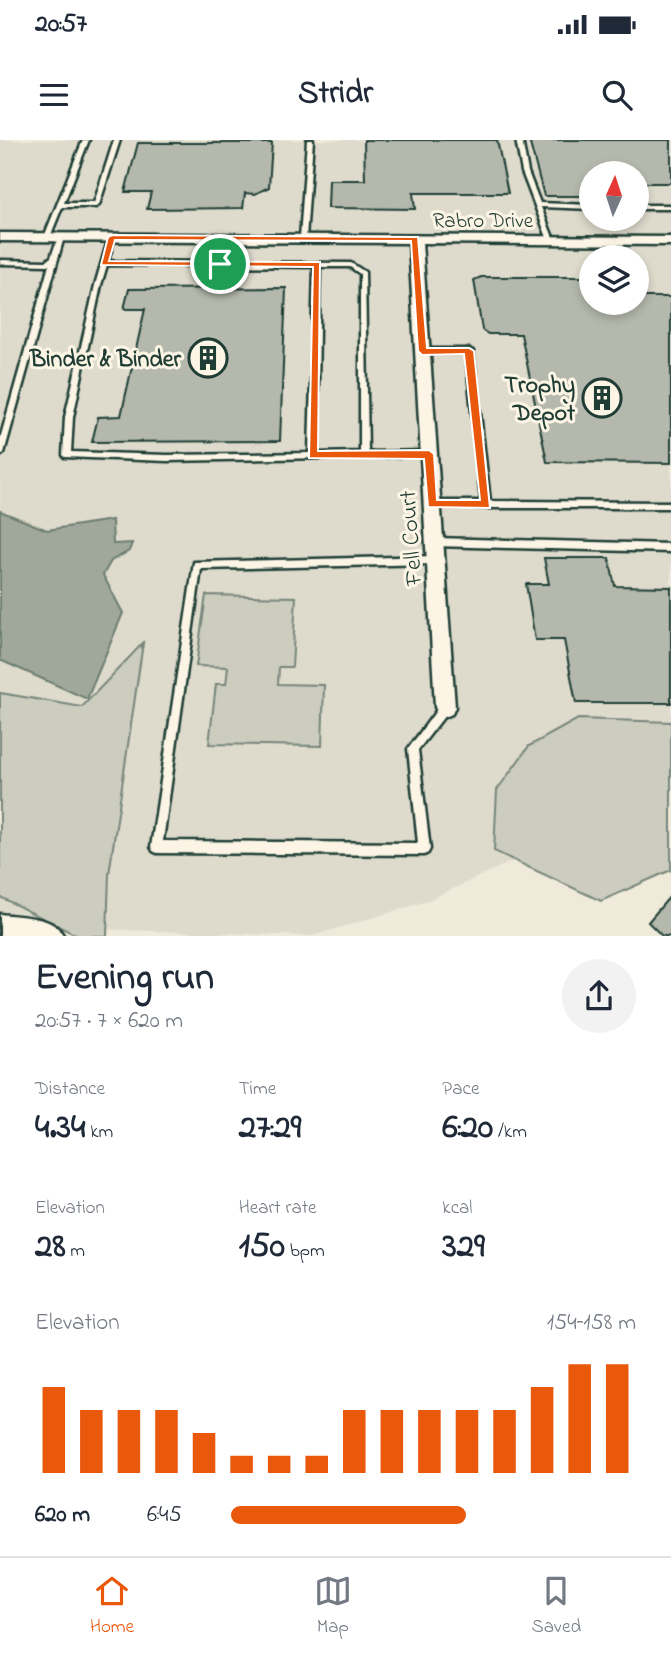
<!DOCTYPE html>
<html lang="en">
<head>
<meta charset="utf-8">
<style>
	body { margin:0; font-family:"Indie Flower",sans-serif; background:#f2f2f3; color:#1f2937; height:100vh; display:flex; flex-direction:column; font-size:26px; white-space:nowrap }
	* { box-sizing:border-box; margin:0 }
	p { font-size:23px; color:#747a83 }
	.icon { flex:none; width:38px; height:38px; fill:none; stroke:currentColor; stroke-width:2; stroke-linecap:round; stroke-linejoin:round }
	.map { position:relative; height:796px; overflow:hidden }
	.side { display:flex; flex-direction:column; background:#fff; flex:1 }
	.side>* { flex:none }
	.needle { width:46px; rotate:3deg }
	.controls { position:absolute; left:579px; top:21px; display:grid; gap:14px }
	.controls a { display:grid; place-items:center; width:70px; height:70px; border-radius:50%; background:#fff; box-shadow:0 4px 10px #0003; font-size:35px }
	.pin { position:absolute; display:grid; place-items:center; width:60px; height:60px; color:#fff; margin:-30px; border:4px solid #fff; border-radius:50%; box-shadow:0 2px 7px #0007 }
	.round { display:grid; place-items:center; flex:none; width:74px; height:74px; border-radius:37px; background:#f2f2f3 }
	.overview { display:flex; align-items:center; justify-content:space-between; height:119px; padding:0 35px }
	h1 { font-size:38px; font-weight:800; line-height:52px }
	.figures { display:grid; grid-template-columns:repeat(3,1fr); gap:10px; height:119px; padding:7px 35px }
	.figures div { display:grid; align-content:center }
	.figures b { font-size:35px; font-weight:800 }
	.figures small { font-size:19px; font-weight:400 }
	.figures p { font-size:19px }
	.chart { height:196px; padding:14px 35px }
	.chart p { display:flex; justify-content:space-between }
	.chart svg { width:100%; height:126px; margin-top:7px; stroke:#ea580c; stroke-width:6 }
	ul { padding:0 35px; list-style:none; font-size:23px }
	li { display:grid; grid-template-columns:112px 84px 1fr; align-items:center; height:52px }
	li i { height:18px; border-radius:9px; background:#ea580c }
	.status { display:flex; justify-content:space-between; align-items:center; height:49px; padding:0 35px; background:#fff; direction:ltr }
	.status svg { height:19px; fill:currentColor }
	header { display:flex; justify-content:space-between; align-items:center; height:91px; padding:0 35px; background:#fff; font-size:32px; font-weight:800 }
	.menu { display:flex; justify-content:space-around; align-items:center; height:98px; border-top:2px solid #e0e1e3; background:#fff; font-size:19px; color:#747a83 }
	.menu a { display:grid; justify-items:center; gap:4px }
	.menu .on { color:#ea580c }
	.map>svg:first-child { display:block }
	.built { fill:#dedbcc; fill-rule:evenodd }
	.green { fill:#cccdbf; stroke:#76857a; stroke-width:2 }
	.water { fill:#9fa89a; stroke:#6c7d71; stroke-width:2 }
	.building { fill:#b5b9ad; stroke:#1f3d34; stroke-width:2 }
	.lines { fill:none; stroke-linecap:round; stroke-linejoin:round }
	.lane-casing { stroke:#1f3d34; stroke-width:5 }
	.street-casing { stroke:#1f3d34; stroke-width:5 }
	.lane { fill:#fcf5e5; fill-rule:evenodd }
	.street { fill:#fcf5e5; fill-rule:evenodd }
	.route { fill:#ea580c; stroke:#fff; stroke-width:2; fill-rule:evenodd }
	.labels { text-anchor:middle; stroke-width:6; stroke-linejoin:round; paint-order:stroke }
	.far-street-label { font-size:21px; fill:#1f3d34; stroke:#fcf5e5 }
	.poi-label { font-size:24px; font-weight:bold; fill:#1f3d34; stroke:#fcf5e5; text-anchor:end }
	.street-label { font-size:24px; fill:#1f3d34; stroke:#fcf5e5 }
</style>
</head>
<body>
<div class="status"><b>20:57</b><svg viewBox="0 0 49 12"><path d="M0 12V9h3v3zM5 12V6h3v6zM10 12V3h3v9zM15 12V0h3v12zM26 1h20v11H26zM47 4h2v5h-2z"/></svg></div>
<header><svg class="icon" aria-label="menu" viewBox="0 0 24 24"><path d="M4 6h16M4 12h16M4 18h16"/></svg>Stridr<svg class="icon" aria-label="search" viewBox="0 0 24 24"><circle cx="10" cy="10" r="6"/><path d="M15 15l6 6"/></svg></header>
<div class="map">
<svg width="671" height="797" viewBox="0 0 671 797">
	<rect width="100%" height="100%" fill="#efeada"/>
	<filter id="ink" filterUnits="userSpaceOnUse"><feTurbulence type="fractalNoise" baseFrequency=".0143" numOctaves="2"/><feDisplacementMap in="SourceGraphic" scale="14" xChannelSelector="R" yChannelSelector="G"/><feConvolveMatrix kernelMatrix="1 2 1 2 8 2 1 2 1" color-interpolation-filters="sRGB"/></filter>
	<g filter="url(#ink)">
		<path class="built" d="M0 0H671V648L424 762 312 796 0 786ZM592 33H637V79H592ZM592 117H637V163H592Z"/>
		<path class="green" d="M206 455 296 457 292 527H279L278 544 324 545 322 606 209 604 216 544H226L228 527 196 526Z
			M143 503 109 734 107 796H78L0 757V553L82 567Z
			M578 579 671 582V730L601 761 494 711 497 650 529 606Z"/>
		<path class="water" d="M0 371 47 390 112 380 113 404 132 403 129 411 111 421 103 435 123 473 87 559 0 520Z"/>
		<path class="building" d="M364 0H497L508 53H413L415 69 328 68 329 40H365Z
			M529 0H671V43H637V33H592V56H544Z
			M138 3H272L269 47 255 54 245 53 243 68 147 69 151 52H125Z
			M481 137H592V163H637V157H671V323L547 322 521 194H488L482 190 474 140Z
			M286 148 280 301 92 302 98 277 121 276 145 169H124L129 149Z
			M544 418H609L615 446 671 447V563H576L564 500H535L526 444H549Z
			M671 755V796H662L648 782Z"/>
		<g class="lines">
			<g class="lane-casing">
				<path id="lane" d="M83 0H89L64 63H94L114 0H120L99 65 96 67H62L50 97 45 98 44 97Z
					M307 0H313L306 98 303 100 300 98Z
					M516 0H522L528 32 540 63 592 65V69L541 67 554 100 553 101 548 100 522 32Z
					M637 65H671V69H637Z
					M61 95 64 97 4 313 0 316V299L49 125 0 124V120L46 121 51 117 58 97Z
					M112 95 115 97 108 121 351 123 365 132 368 312 429 311 432 312 433 314 432 316 167 321 64 317 63 315 65 277 95 145 109 97ZM107 125 314 127 309 313 167 315 71 312 73 277 101 145ZM320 127H350L360 134V312L317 313Z
					M419 209H469L473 211 490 361 671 362V368H486L429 366 428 364 429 362 432 361H481L466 213H422L418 211Z
					M434 398 671 404V412L434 406 431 405 430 402 431 399Z
					M436 416 439 417 440 420 439 423 436 424 201 429 163 701 418 703 408 609 441 564 445 562 449 564 450 567 449 570 418 610 430 709 428 713 424 715 157 713 153 711 151 707 194 422Z"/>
			</g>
			<g class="street-casing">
				<path id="street" d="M0 93 671 97V105L422 103 455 567 452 574 445 577 438 574 435 567 409 103 0 101Z
					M0 774C20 777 55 775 64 797H0Z"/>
			</g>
			<use href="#lane" class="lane"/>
			<use href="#street" class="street"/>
		</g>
	</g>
	<path class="route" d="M112 95 418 97 427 208H469L474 211 490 368 428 367 424 319 309 318 313 127 101 125 108 97ZM115 100 411 101 418 211 422 215 464 214 480 360H437L434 314 429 310 318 311 320 122 109 121Z"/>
	<defs>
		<g id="building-ring" transform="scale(2.0125)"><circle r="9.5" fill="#fcf5e5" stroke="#1f3d34" stroke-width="1.5"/><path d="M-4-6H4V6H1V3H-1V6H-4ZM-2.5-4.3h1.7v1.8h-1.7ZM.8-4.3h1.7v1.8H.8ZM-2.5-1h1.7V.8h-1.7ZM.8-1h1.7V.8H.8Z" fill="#1f3d34"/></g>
	</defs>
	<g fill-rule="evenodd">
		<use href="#building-ring" x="208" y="218"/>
		<use href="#building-ring" x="602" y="258"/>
	</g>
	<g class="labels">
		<g class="far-street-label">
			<text x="483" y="87">Rabro Drive</text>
		</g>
		<g class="poi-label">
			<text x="181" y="226">Binder &amp; Binder</text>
			<text x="575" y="252">Trophy<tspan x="575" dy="28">Depot</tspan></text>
		</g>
		<g class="street-label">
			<text transform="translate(410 398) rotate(-94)" y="8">Fell Court</text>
		</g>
	</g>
</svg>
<div class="controls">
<a><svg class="needle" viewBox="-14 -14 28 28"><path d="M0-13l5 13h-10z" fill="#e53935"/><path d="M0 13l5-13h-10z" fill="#747a83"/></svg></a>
<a><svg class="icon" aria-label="layers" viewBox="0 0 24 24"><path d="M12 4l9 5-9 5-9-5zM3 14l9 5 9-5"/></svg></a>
</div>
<div class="pin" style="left:220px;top:124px;background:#1e9e55"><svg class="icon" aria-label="arrive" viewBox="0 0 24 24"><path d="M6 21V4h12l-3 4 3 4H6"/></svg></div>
</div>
<section class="side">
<div class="overview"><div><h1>Evening run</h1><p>20:57 · 7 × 620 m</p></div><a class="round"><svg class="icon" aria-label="share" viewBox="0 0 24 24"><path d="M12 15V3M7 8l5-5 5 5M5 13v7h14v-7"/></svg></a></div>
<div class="figures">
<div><p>Distance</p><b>4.34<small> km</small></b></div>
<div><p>Time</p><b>27:29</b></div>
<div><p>Pace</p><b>6:20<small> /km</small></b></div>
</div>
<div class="figures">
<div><p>Elevation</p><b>28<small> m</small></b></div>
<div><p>Heart rate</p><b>150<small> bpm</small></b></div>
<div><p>kcal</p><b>329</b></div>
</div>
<div class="chart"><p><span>Elevation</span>154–158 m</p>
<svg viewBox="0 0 160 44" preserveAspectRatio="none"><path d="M5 44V14M15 44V22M25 44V22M35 44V22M45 44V30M55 44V38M65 44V38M75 44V38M85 44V22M95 44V22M105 44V22M115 44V22M125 44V22M135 44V14M145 44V6M155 44V6"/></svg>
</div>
<ul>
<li><b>620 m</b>6:45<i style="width:58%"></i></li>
</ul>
</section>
<nav class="menu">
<a class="on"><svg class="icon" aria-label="home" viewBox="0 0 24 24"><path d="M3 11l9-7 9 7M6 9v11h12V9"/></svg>Home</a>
<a><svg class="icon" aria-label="map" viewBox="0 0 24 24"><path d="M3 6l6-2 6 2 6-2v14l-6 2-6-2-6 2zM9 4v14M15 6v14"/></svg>Map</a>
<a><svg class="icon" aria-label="saved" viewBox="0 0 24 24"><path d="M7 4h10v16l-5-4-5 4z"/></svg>Saved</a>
</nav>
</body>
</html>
